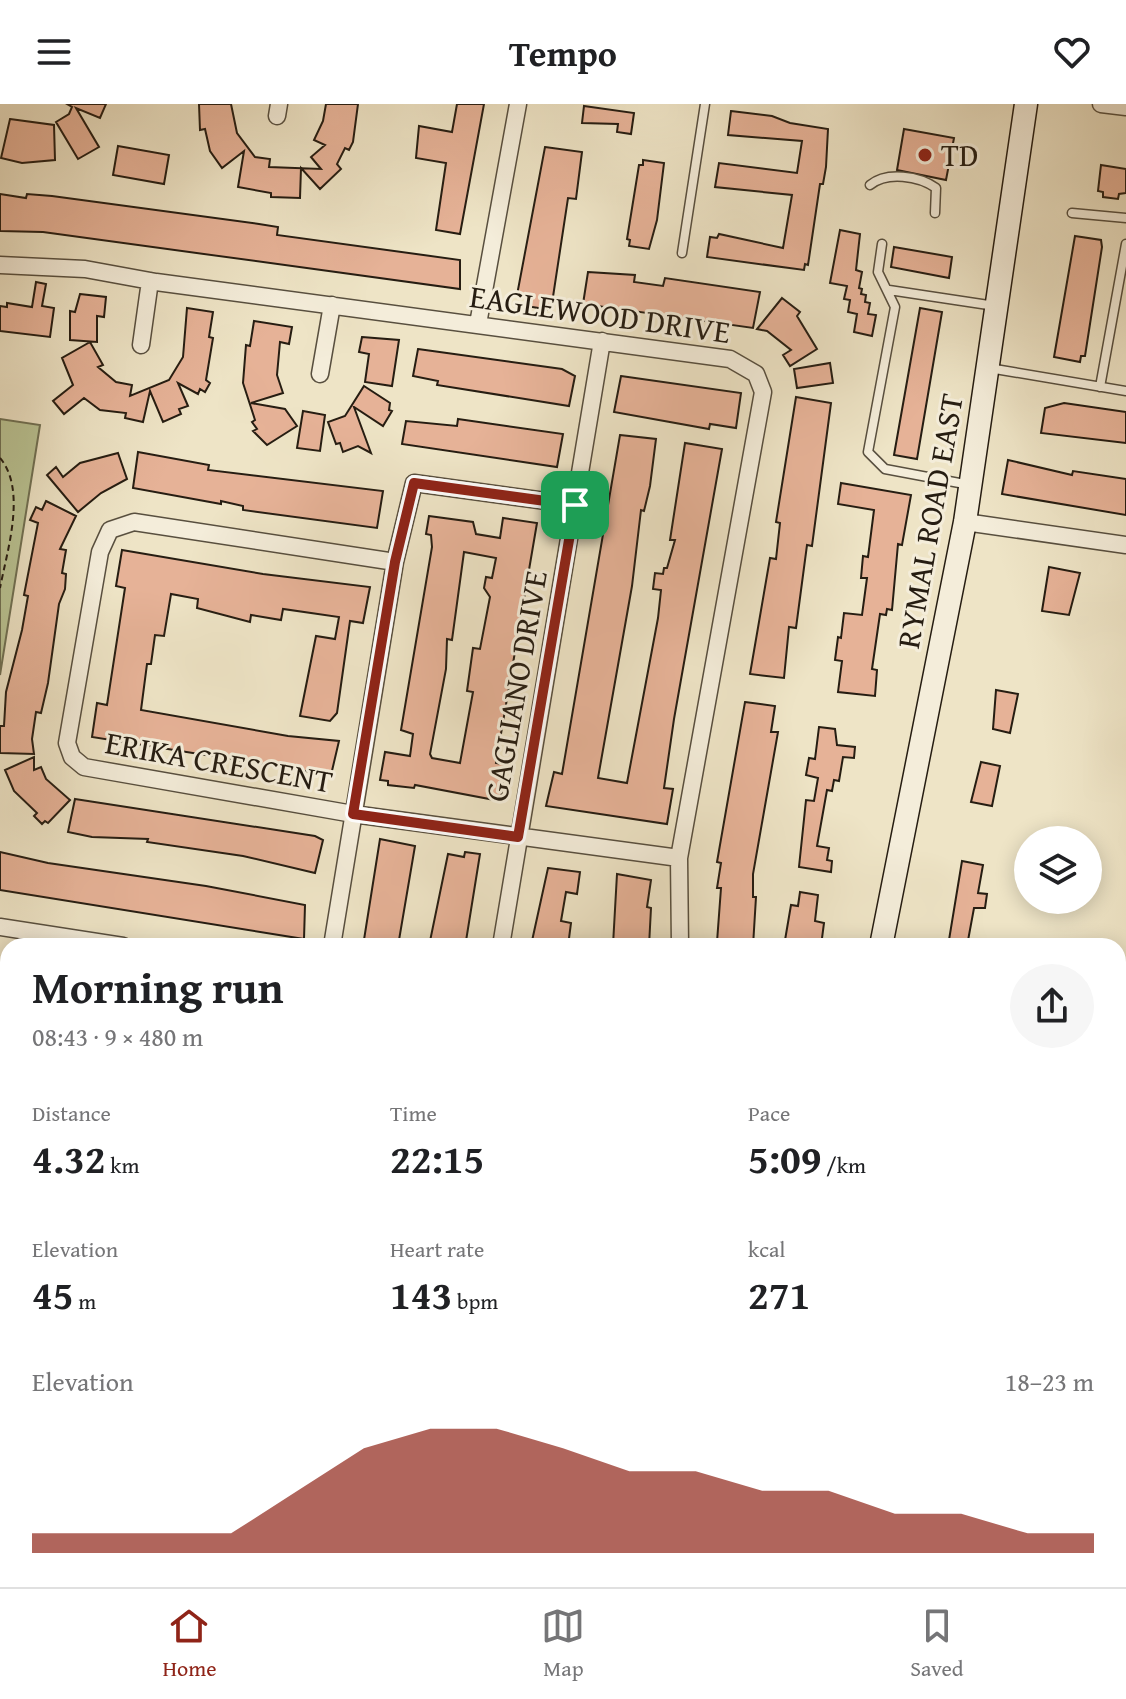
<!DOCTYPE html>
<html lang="en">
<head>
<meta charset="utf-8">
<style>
	body { margin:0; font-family:"Gentium Book Plus",serif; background:#f6f6f6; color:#202124; height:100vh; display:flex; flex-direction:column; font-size:30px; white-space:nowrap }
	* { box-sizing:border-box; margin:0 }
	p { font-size:26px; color:#757577 }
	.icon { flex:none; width:44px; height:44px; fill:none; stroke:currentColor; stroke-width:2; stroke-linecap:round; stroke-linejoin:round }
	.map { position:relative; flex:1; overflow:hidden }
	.details { position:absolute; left:0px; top:834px; width:1126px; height:650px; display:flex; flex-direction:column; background:#fff; border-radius:24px 24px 0 0; box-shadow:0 4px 20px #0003 }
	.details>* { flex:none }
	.controls { position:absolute; left:1014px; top:722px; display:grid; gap:16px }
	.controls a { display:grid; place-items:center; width:88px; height:88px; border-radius:50%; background:#fff; box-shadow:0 4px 20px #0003; font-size:40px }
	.pin { position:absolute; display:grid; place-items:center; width:68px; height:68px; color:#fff; margin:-34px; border-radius:16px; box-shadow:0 4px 12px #0006 }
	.round { display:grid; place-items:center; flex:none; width:84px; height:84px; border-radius:42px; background:#f6f6f6 }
	.overview { display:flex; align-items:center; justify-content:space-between; height:136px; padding:0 32px }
	h1 { font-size:44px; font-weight:700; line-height:60px }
	.stats { display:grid; grid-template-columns:repeat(3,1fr); gap:12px; height:136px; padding:8px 32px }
	.stats div { display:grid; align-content:center }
	.stats b { font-size:40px; font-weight:700 }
	.stats small { font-size:22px; font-weight:400 }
	.stats p { font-size:22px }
	.chart { height:224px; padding:16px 32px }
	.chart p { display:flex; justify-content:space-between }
	.chart svg { width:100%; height:144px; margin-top:8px; fill:#8f2418; opacity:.7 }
	header { display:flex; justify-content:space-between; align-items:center; height:104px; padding:0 32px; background:#fff; font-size:36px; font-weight:700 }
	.menu { display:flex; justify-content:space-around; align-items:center; height:112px; border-top:2px solid #e0e0e0; background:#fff; font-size:22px; color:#757577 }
	.menu a { display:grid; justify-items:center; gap:4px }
	.menu .active { color:#8f2418 }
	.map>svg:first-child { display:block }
	.green { fill:#bac494; stroke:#707053; stroke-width:2 }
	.building { fill:#e6b297; stroke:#261d12; stroke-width:2; fill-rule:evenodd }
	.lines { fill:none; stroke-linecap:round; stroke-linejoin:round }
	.lane-casing { stroke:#584f3f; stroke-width:11 }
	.street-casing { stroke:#584f3f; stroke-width:19 }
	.secondary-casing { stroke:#261d12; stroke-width:25 }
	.path { stroke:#261d12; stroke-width:2; stroke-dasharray:6 4; stroke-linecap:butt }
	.lane { stroke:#f4edda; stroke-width:8 }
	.street { stroke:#f4edda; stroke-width:16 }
	.secondary { stroke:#f4edda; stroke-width:22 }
	.route-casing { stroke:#fff; stroke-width:16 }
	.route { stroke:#8f2418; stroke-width:10 }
	.poi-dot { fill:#8f2418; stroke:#f4edda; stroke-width:3 }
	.labels { text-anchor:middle; stroke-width:6; stroke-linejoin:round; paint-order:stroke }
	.poi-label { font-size:32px; fill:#261d12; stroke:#f4edda; text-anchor:start }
	.street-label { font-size:32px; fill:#261d12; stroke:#f4edda }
</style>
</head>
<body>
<header><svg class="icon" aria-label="menu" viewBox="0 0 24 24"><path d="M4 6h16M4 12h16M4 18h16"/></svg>Tempo<svg class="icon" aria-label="heart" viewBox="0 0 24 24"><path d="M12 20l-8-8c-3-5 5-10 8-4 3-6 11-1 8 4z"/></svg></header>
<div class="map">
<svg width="1126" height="1483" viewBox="0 0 1126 1483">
	<rect width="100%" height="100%" fill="#eee4c6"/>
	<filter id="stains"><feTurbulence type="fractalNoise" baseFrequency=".0025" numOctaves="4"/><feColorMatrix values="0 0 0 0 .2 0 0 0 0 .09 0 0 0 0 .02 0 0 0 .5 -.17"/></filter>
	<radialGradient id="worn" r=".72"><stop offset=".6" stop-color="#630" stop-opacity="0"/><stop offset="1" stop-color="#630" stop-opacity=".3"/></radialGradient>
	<path class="green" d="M0 315 40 321 0 571Z"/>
	<path class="building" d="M67 0H106L100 14 76 4 99 43 78 55 56 18 69 10 72 3Z
		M199 0H231L237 29 255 53 270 55 269 63 321 65 311 53 325 41 314 36 323 17 326 0H358L353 38 349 46 345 44 337 60 341 65 320 85 301 64 300 94 271 93V89L238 83 244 47 222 64 210 47 205 25 200 26Z
		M457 0H484L460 130 436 126 446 59 416 54 419 22 452 28Z
		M584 2 634 9 631 30 617 28 618 20 582 19Z
		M731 7 772 12 790 19 828 25 826 63 823 80H820L808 161 805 160 804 166 707 153 710 133 717 134 719 130 783 144 792 91 715 83 719 59 797 69 802 37 728 31Z
		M10 15 54 21 55 56 22 59 1 54Z
		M904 25 954 34 946 76 897 66Z
		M118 42 169 51 164 80 113 71Z
		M545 43 582 48 576 95 568 94 551 206 526 202 528 192 517 191Z
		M643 56 664 59 657 116 649 145 629 142 630 136 627 135 639 61H643Z
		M1101 61 1126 65V89L1119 90 1118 95 1103 93V88L1098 87Z
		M0 90 26 94 27 90 52 92 259 120 278 123 277 131 460 156V185L43 128 0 127Z
		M840 126 860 130 856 166 862 168 859 184 862 185 861 190 866 191 865 198 870 199 868 210 876 211 872 232 854 228 857 210 848 208 850 196 844 195 847 182 830 179Z
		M1075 132 1101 136 1102 143 1085 252H1081L1080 258 1054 253Z
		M894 143 952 153 949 174 891 163Z
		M588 168 635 171 634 178 663 182 665 174 760 188 753 224 583 200Z
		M36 178 46 180 42 202 54 204 50 233 0 227V202L7 203V199L32 203Z
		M80 190 106 193 104 213 97 212V238L70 236V207L75 208Z
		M782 194 800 208 797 212 817 245 790 262 783 251 791 246 767 227 757 225Z
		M187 204 213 208 209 233 213 234 206 276 210 279 205 288 200 285 198 290 178 279 188 302 179 305 181 310 163 318 150 287 143 318 125 314 126 309 100 306 84 294 64 310 53 297 73 281 62 254 90 238 103 261 98 263 116 278 132 281 130 292 169 276 183 253Z
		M920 204 942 208 917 355 894 351Z
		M254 217 292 223 289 240 280 238 277 271 283 289 251 299 285 305 297 322 267 341 253 327 257 325 252 318 255 316 243 279 246 241 250 242Z
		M362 233 399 236 392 282 365 278 369 250 359 248Z
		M418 245 562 265 575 272 569 302 437 281 438 277 413 272Z
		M830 259 833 279 797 284 794 265Z
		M621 272 741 289 736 324 710 320 709 325 614 308Z
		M364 282 390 299 389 306 392 307 383 322 354 303 371 349 358 342 343 348 340 339 336 340 328 318 345 312Z
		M796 293 831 299 812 442 807 441 796 524 789 523 784 574 750 570 770 454 776 455 780 419 776 418Z
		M1064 299 1126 308V339L1041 329 1045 304Z
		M303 307 325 311 320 347 297 344Z
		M458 315 563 330 557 363 402 340 406 317 457 322Z
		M620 331 656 335 650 382 644 407 641 406 632 482 598 674 627 679 658 514 661 486 653 485 655 469 663 470 664 464H667L675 436H670L685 339 722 345 674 615 664 684 673 685 667 720 546 702 554 668 562 670Z
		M138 348 209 361 208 366 383 387 377 424 243 406V402L221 397V400L133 384Z
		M118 349 127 375 101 389 78 408 47 371 56 363 63 373 80 359Z
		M1008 356 1072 371 1073 367 1126 375V411L1002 390Z
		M841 379 911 391 902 441 898 440 892 506 887 505 886 511 880 510 872 565 877 566 875 592 838 588 842 557 835 556 838 533 841 534 844 509 862 511 867 474H861L863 452 868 453 874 406 838 400Z
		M46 397 76 412 60 445 66 446 62 469 66 470 65 485 59 500 48 579 41 609 36 608 32 635 34 650 0 649V622H4L6 588 22 526 28 492 24 491 38 419 30 416 36 403 42 406Z
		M429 412 473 418 476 430 500 434 503 414 537 419 496 659 507 661 500 697 415 681 414 684 388 681V677L380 676 385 648 410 652 413 630 401 626 432 443 431 431 426 430ZM464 448 496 454 492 474 486 473 484 484 490 493 480 545 473 544 467 587 473 588 460 659 432 654 430 650 446 565 447 535 452 536Z
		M122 446 263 470 370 483 363 519 350 517 337 609 330 617 300 612 316 532 335 535 339 513 283 505 281 516 251 511 250 518 197 504 198 495 171 490 164 532 155 531 151 560H147L141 606 288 632 339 637 331 671 92 633 97 599 107 601 125 484 116 482Z
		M1049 463 1080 469 1069 511 1042 507Z
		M996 586 1018 590 1010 629 993 625Z
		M745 598 775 602 771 628H778L753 770V793H756L753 842H720L717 838 721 784H717L721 759 717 758Z
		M819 623 835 625 837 641 855 643 854 654 843 653 839 677 834 676 832 687 827 686 817 742 829 744 827 756 832 757 831 768 799 763 806 696 814 697 818 674 806 671 809 654 815 655Z
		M34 653V666L41 663 46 675 70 696 48 719 45 717 42 720 34 712 37 709 14 687 5 666Z
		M981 658 1000 662 992 702 971 698Z
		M75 695 315 732 323 736 315 769 243 752 147 738 148 735 92 733 68 728Z
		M380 735 415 742 398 842H363Z
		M0 748 48 759 206 782 305 801 304 835 0 786Z
		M465 748 480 750 466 837H462L461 842H429L448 750 464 753Z
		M962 757 983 761 978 789 987 790 985 804H974L967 842H948Z
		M548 764 580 768 577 790 566 788 561 817 571 819 568 842 532 837Z
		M617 770 651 776 647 803 651 804 649 842 613 841Z
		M800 788 818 791 815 817 824 819 821 842H784L791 801 798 802Z"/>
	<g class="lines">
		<g class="lane-casing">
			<path id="lane" d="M870 81C887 67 919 72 936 84L935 109
				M1072 109 1126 114
				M882 140 878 168 895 203 868 348 885 365 970 381
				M682 149 705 0
				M889 186 995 202
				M989 264 1126 287
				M1100 283 1126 140
				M577 1483 578 1476"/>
		</g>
		<g class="street-casing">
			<path id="street" d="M1101 0 1126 3
				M277 12 279 0
				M0 161 85 165 156 178 730 255 756 270 763 288 679 754 680 842
				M478 220 518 0
				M141 241 150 177
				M320 270 332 201
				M965 418 1126 441
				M395 458 134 418 110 426 100 448 67 639 72 653 84 663 353 710 679 754
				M0 823 123 842
				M332 842 395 458 414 379 575 401
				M501 842 602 237
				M0 1002 8 1003
				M0 1379 8 1381"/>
		</g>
		<g class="secondary-casing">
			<path id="secondary" d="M881 842 965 418 1026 0
				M1118 1056 1126 1058
				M772 1483 773 1476"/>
		</g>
		<path class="path" d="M0 354C27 386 7 447 0 484"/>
		<use href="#lane" class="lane"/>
		<use href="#street" class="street"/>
		<use href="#secondary" class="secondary"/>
	</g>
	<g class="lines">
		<g class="route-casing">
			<path id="route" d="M414 379 575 401 518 733 353 710 395 458Z"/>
		</g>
		<use href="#route" class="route"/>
	</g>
	<circle class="poi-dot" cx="925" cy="51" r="8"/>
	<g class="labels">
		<g class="poi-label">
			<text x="941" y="62">TD</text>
		</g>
		<g class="street-label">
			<text transform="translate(600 210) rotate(8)" y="11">EAGLEWOOD DRIVE</text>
			<text transform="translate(930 417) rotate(-80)" y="11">RYMAL ROAD EAST</text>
			<text transform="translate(516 582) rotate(-80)" y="11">GAGLIANO DRIVE</text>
			<text transform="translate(219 658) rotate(10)" y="11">ERIKA CRESCENT</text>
		</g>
	</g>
	<rect width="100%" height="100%" filter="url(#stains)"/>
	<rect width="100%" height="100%" fill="url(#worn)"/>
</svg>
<div class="controls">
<a><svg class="icon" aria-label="layers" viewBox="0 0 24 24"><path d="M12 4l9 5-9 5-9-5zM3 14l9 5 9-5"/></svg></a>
</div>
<div class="pin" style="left:575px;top:401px;background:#1e9e55"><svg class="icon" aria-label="arrive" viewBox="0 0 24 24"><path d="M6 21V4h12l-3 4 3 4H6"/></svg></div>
<section class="details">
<div class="overview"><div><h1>Morning run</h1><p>08:43 · 9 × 480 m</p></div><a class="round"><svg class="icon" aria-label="share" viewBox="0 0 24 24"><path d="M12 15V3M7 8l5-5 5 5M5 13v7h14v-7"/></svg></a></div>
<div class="stats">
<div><p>Distance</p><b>4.32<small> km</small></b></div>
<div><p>Time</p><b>22:15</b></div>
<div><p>Pace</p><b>5:09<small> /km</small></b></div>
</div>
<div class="stats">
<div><p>Elevation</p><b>45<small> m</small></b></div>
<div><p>Heart rate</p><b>143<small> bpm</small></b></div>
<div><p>kcal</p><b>271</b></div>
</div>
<div class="chart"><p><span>Elevation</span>18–23 m</p>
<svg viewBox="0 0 160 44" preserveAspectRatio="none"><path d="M0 44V38L10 38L20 38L30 38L40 25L50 12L60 6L70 6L80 12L90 19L100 19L110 25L120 25L130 32L140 32L150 38L160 38V44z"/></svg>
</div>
</section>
</div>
<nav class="menu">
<a class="active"><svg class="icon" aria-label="home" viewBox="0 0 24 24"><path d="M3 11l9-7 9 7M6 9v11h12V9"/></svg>Home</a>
<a><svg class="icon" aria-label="map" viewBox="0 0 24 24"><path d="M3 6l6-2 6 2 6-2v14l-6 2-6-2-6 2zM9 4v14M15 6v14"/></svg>Map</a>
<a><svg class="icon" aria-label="saved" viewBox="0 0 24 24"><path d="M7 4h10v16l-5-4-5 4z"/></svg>Saved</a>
</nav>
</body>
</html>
